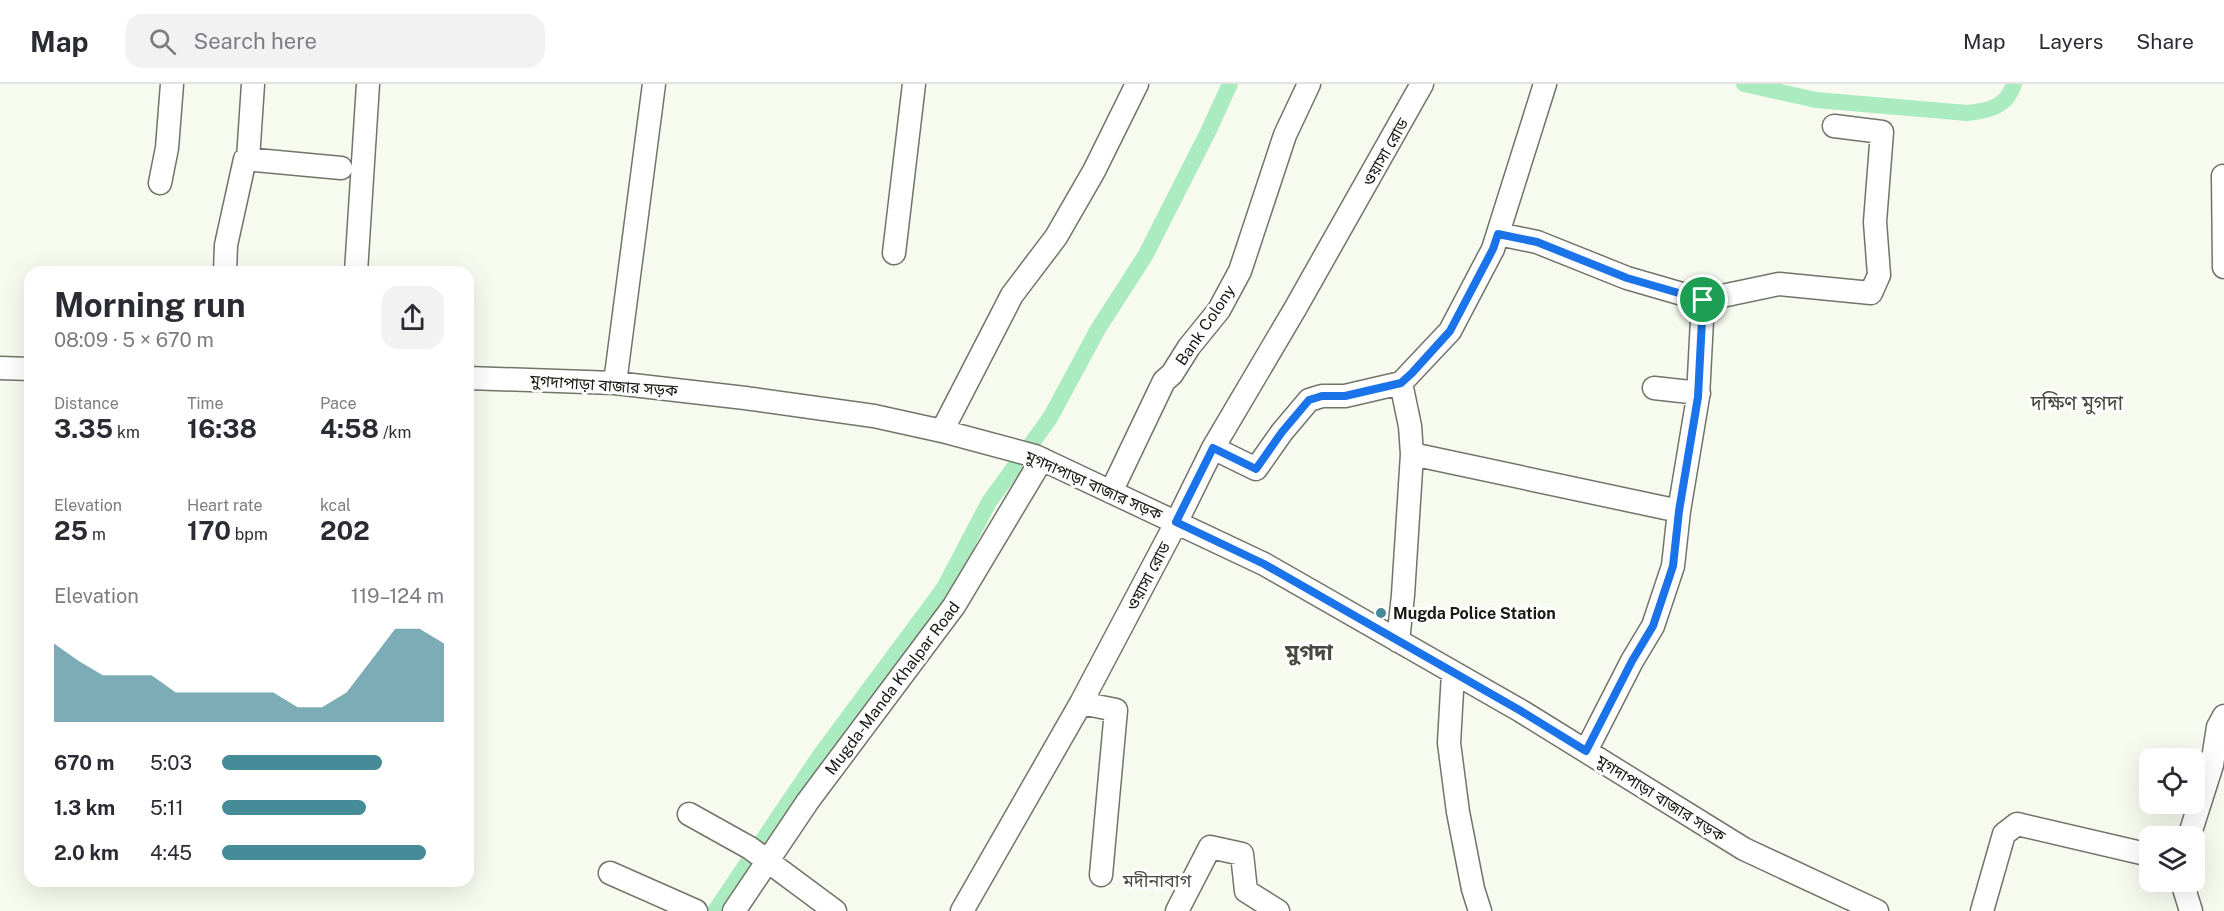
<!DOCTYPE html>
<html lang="en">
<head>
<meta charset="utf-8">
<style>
	body { margin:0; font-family:"Public Sans","Noto Sans Bengali",sans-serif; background:#f2f2f3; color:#2b2b33; height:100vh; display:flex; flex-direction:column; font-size:22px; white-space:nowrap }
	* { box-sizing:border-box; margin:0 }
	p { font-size:20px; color:#7c7c81 }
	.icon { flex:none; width:33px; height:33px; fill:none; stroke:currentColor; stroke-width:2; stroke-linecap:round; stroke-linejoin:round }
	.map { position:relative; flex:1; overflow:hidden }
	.sheet { position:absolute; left:24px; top:182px; width:450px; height:621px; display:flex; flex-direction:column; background:#fff; border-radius:18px; box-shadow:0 6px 24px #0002 }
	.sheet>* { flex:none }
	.buttons { position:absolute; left:2139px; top:664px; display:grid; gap:12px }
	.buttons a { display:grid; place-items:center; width:66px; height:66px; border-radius:12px; background:#fff; box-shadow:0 6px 24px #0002; font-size:30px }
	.pin { position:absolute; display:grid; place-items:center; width:51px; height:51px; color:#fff; margin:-26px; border:3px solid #fff; border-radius:50%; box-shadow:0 2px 6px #0007 }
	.round { display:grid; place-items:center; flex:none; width:63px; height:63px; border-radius:18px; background:#f2f2f3 }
	.head { display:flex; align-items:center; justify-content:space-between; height:102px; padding:0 30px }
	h1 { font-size:33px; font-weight:700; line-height:45px }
	.metrics { display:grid; grid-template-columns:repeat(3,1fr); gap:9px; height:102px; padding:6px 30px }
	.metrics div { display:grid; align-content:center }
	.metrics b { font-size:26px; font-weight:700 }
	.metrics small { font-size:16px; font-weight:400 }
	.metrics p { font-size:16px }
	.chart { height:168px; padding:12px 30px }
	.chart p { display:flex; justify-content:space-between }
	.chart svg { width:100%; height:108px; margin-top:6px; fill:#468b98; opacity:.7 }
	ul { padding:0 30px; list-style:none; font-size:20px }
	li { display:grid; grid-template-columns:96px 72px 1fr; align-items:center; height:45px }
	li i { height:15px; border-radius:8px; background:#468b98 }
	header { display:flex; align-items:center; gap:36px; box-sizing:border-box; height:84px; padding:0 30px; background:#fff; border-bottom:2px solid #e1e1e2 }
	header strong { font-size:28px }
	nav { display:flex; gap:33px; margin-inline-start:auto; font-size:21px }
	.search { width:420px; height:54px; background:#f2f2f3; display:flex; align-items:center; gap:15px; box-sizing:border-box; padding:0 21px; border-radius:18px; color:#7c7c81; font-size:22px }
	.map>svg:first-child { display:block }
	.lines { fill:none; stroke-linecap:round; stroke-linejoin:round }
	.canal { stroke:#abebc0; stroke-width:16 }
	.minor-casing { stroke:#72746a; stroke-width:25 }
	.minor { stroke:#fff; stroke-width:22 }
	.route-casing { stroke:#fff; stroke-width:12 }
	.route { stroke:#1a73e8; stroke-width:8 }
	.poi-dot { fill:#468b98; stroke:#fff; stroke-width:2 }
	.labels { text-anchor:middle; stroke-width:6; stroke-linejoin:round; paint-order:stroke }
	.street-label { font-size:16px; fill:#181915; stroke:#fff }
	.poi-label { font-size:16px; font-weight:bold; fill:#181915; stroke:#fff; text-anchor:start }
	.neighbourhood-label { font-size:18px; fill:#484a41; stroke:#fff }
	.quarter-label { font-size:20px; fill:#484a41; stroke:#fff }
	.district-label { font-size:22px; font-weight:bold; fill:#484a41; stroke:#fff }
</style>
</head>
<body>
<header>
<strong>Map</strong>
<div class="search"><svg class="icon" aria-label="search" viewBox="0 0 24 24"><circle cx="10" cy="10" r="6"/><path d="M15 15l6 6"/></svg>Search here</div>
<nav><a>Map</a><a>Layers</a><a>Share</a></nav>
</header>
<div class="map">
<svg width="2224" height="827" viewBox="0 0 2224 827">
	<rect width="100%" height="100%" fill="#f7faee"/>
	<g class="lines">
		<path class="canal" d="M1744 0 1816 16 1967 29C1988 27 2007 23 2014 0
			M715 827 821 670 944 504 989 418 1050 334 1098 245 1145 172 1208 48 1230 0"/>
		<g class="minor-casing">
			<path id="minor" d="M248 75 253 0
				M2223 92 2224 183
				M160 99 167 64 172 0
				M1498 150 1537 158 1627 194 1703 216 1779 200 1871 209 1879 191 1875 138 1882 48 1834 42
				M894 169 914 0
				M225 188 226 161 245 75 341 84
				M356 188 368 0
				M0 284 30 285
				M468 294 615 299 745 314 874 332 942 347 1035 372 1264 480 1521 627 1744 765 1877 827
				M615 299 654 0
				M1654 304 1699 309
				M942 347 1012 211 1056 153 1094 87 1137 0
				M1213 364 1256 385 1282 348 1309 316 1322 312H1345L1401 299 1450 247 1493 165 1545 0
				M1412 370 1679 427 1698 313 1703 216
				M1111 408 1164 297 1172 290 1189 263 1219 226 1240 187 1285 51 1309 0
				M1398 557 1403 511 1412 370 1410 342 1401 299
				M1453 589 1449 659 1458 728 1473 805 1480 827
				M1081 619 1116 626 1101 791
				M1586 667 1632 577 1653 542 1673 482 1679 427
				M689 730 750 764 835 827
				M2189 753 2212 681 2218 643 2224 632
				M610 789 696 827
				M2182 798 2191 827
				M734 827 808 717 954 522 1042 375
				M962 827 1081 619 1176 439 1213 364 1295 225 1422 0
				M1177 827 1210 763 1242 770 1246 807 1278 827
				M1982 827 2004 750 2017 740 2150 771"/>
		</g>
		<use href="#minor" class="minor"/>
	</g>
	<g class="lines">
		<g class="route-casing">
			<path id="route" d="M1498 150 1537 158 1627 194 1703 216 1698 313 1679 427 1673 482 1653 542 1632 577 1586 667 1521 627 1264 480 1176 438 1213 364 1256 385 1282 348 1309 316 1322 312H1345L1401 299 1412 289 1450 247 1493 165Z"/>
		</g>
		<use href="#route" class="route"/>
	</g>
	<circle class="poi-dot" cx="1381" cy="529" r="6"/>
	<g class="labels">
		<g class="street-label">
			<text transform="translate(1385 68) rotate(-60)" y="6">ওয়াসা রোড</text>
			<text transform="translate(1205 241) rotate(-56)" y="6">Bank Colony</text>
			<text transform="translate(604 301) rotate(4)" y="6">মুগদাপাড়া বাজার সড়ক</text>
			<text transform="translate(1094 401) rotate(24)" y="6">মুগদাপাড়া বাজার সড়ক</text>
			<text transform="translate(1148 492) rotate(-62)" y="6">ওয়াসা রোড</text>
			<text transform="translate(892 604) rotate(-53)" y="6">Mugda-Manda Khalpar Road</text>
			<text transform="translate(1661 714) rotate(32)" y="6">মুগদাপাড়া বাজার সড়ক</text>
		</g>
		<g class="poi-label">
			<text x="1393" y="535">Mugda Police Station</text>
		</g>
		<g class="neighbourhood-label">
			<text x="1157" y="803">মদীনাবাগ</text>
		</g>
		<g class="quarter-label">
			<text x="2077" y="326">দক্ষিণ মুগদা</text>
		</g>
		<g class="district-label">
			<text x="1309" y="576">মুগদা</text>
		</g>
	</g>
</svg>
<div class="buttons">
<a><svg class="icon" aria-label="locate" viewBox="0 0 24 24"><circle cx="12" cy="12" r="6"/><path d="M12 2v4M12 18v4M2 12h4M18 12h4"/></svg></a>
<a><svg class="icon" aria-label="layers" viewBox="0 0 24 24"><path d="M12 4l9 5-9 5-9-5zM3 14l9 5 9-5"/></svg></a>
</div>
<div class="pin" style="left:1703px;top:216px;background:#1e9e55"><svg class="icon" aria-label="arrive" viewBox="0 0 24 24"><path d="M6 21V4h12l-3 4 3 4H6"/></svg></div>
<section class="sheet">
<div class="head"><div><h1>Morning run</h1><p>08:09 · 5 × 670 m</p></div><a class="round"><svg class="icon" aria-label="share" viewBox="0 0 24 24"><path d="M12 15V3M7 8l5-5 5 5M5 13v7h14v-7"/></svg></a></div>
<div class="metrics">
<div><p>Distance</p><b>3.35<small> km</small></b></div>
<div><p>Time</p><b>16:38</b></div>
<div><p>Pace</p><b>4:58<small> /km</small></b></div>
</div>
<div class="metrics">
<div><p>Elevation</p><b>25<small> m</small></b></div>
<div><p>Heart rate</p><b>170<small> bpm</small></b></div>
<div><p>kcal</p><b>202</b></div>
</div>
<div class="chart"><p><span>Elevation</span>119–124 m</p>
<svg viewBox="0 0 160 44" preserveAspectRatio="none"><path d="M0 44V12L10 19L20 25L30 25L40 25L50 32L60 32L70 32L80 32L90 32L100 38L110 38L120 32L130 19L140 6L150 6L160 12V44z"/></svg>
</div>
<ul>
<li><b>670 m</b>5:03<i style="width:72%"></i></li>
<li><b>1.3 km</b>5:11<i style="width:65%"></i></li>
<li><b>2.0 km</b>4:45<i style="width:92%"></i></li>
</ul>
</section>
</div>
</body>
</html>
